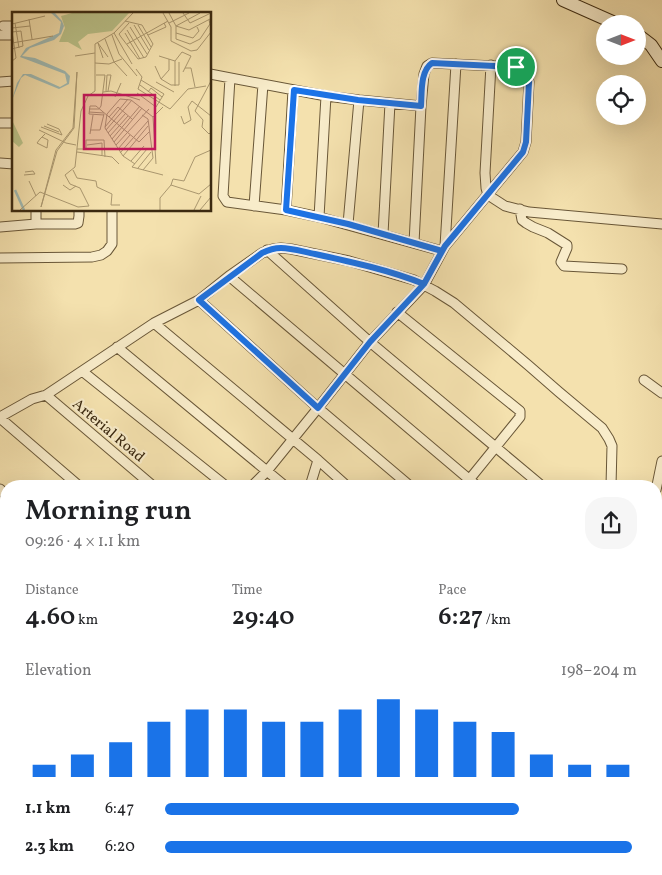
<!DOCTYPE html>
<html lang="en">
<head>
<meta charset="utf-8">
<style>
	body { margin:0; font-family:Vollkorn,serif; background:#f6f6f6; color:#202124; height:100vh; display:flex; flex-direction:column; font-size:19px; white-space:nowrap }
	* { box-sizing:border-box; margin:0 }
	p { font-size:16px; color:#757577 }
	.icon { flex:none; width:28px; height:28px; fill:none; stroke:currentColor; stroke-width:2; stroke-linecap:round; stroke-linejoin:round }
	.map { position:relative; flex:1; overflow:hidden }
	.sheet { position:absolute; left:0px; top:480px; width:662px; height:395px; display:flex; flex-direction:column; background:#fff; border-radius:20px 20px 0 0; box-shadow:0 5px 20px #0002 }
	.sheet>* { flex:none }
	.needle { width:32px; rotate:90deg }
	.fabs { position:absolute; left:596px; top:15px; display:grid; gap:10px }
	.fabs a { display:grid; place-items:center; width:50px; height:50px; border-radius:50%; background:#fff; box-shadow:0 5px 20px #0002; font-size:25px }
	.pin { position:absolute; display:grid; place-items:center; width:42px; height:42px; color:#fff; margin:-21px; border:2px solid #fff; border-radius:50%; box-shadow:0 1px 5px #0007 }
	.round { display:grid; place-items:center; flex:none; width:52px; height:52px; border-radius:20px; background:#f6f6f6 }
	.headline { display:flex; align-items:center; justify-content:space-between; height:85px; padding:0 25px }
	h1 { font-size:28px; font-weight:600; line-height:38px }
	.stats { display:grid; grid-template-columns:repeat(3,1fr); gap:8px; height:85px; padding:5px 25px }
	.stats div { display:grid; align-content:center }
	.stats b { font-size:25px; font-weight:600 }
	.stats small { font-size:14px; font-weight:400 }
	.stats p { font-size:14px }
	.chart { height:140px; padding:10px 25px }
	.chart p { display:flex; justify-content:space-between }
	.chart svg { width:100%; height:90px; margin-top:5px; stroke:#1a73e8; stroke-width:6 }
	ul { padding:0 25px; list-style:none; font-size:16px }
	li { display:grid; grid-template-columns:80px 60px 1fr; align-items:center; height:38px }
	li i { height:12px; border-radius:6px; background:#1a73e8 }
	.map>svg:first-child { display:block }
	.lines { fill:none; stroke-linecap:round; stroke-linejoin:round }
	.minor-casing { stroke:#695738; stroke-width:11 }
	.secondary-casing { stroke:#3b2910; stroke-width:14 }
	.minor { stroke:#f8ecca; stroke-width:9 }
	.secondary { stroke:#f8ecca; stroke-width:12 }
	.route-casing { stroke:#fff; stroke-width:10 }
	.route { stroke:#1a73e8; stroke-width:6 }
	.labels { text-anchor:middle; stroke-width:4.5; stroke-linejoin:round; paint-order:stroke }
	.street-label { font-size:15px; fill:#3b2910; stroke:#f8ecca }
	.inset-river { fill:none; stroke:#a0bbb5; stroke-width:2.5 }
	.inset-road { fill:none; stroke:#aa976f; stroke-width:1 }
	.view { fill:#c2185b; fill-opacity:0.15; stroke:#c2185b; stroke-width:2.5 }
	.inset-edge { fill:none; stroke:#3b2910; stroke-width:2.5 }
</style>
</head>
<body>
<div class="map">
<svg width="662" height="875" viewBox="0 0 662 875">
	<rect width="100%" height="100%" fill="#f4e1ae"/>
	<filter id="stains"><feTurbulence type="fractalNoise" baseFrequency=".004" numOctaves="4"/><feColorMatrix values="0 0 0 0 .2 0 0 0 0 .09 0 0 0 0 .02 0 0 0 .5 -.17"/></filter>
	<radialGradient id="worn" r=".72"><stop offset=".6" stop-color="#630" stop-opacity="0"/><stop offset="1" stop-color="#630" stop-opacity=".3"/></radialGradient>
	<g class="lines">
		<g class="minor-casing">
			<path id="minor" d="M3 26H14
				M0 35H14
				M491 65 485 173 486 188 488 195 505 206 529 212 662 224
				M210 74 326 96 359 100 421 106
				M230 78 223 196 227 202 286 210 319 217 442 251
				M0 82 14 81
				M0 123H14
				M0 163 14 164
				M254 206 263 84
				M520 209 522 220 526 223 533 227 548 233 567 245V248L561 262 564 266 622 269
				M286 210 293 90
				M319 217 326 96
				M36 224V210
				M348 224 359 100
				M0 227 36 224H75L78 223 79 216V210
				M383 234 390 103
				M445 246 456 64
				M267 250 370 342 542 486
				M0 258 92 257 101 255 107 251 112 244V210
				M229 276 477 486
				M199 300 318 408 410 486
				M397 312 520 411V417L464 486
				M154 323 318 460 347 486
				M117 347 285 486
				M82 371 226 486
				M644 380 662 393
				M46 395 153 486
				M0 417 32 399 46 395 154 323 199 300 229 276 262 253 273 249 281 248 291 249 349 261 414 280 435 291 454 303 528 365 559 392 602 428 609 439 612 446 611 486
				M0 418 79 486
				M252 486 267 471 318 408 370 342 424 285 445 246 523 152 526 142 529 82C527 74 524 70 516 67L432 63 427 66 424 74 421 106 414 243
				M310 486 318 460
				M0 489 6 495
				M656 490 662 461
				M656 520 662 522
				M0 556 6 561
				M0 621 6 626
				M656 643 662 646
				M0 644 6 635
				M656 701 662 693
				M0 703 6 709
				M0 779V780
				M656 780 662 773
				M0 835 6 834
				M656 863 662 855
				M416 869 424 875
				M6 875 38 869
				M521 875 526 869
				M583 875 588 869
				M647 875 651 869"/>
		</g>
		<g class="secondary-casing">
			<path id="secondary" d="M563 0 617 24
				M638 35 651 45 662 61"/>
		</g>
		<use href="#minor" class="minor"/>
		<use href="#secondary" class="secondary"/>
	</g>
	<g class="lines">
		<g class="route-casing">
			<path id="route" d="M516 67 432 63C420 71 422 93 421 106L358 100 294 90 286 210 348 224 442 251 424 284C389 270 352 262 315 254 304 252 292 248 281 248 274 248 268 250 262 253L199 300 318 408 370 342 424 284 445 246 523 152 526 142 529 82C527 74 524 70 516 67"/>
		</g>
		<use href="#route" class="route"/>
	</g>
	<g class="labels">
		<g class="street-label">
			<text transform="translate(109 430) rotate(40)" y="5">Arterial Road</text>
		</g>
	</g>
	<g transform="translate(12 12)">
		<rect width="199" height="199" fill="#f4e1ae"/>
		<path d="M60 1H117L100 19 76 22 66 30 70 38 56 30H47L53 16 49 4ZM0 108 11 131 7 135 0 129Z" fill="#bbc38a"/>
		<path d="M39 1H43L50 9 52 14 49 22 42 28 18 36 10 44 23 46 53 59 58 64 57 72 47 77 13 63 9 66 0 88 5 71 11 62H19L48 75 55 71 53 62 8 45 14 36 47 21 49 10Z" fill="#a0bbb5"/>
		<path class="inset-river" d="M3 178 12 198"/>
		<path class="inset-road" d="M151 1 159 15V29L179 39 185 38 199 20M157 1 164 14V27L178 32 188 27 198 12 197 8M171 1 178 11 199 1M17 7 20 27M3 11 7 36M157 11 177 1M0 12 33 4M122 13 137 38M126 13 139 35M164 14 177 18 198 7M164 14 188 1M118 15 135 42M0 16 18 14M115 18 132 46M0 20 9 19 11 34 0 37M0 20 4 46 0 49M102 21 120 52M113 21 128 47M164 21 181 26 187 19 185 15M100 23 107 42 125 64M136 23 154 15 152 11M109 25 126 47 134 45 141 32 130 13 113 9M109 25 107 22 117 11M93 27 102 50 115 64M0 31 41 24M86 31 96 45M86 31 91 46M115 32 156 9M63 44 83 41M147 44 163 49M163 49 170 40 179 44 173 56M83 51 97 52 110 47M143 54 149 67 159 73H167V50M124 57 130 65 126 77M65 60 62 116 45 139 29 195 44 138 61 116ZM171 60 173 56H179L183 75M95 63H99L96 79M149 67 157 58V47M199 69 183 99 191 108 190 115 197 122 199 120M144 70 162 80M128 73 148 88M163 74V49M126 77 158 97 176 77 194 74M94 79 95 63M91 80 99 79 128 88M136 80 139 76 150 85M125 81 144 95 152 82 129 68M103 85 109 71M77 97H87L89 94 93 63H84M77 100 92 101M92 103 77 102 78 94H84L127 130 137 120M130 103 136 107 141 146 131 158M169 104 172 112 179 108 176 95 180 89 199 104M97 105 106 95 120 107M141 105 144 152M32 114 47 120M29 115 50 123 47 117 35 112M93 115 116 87M27 118 54 131 64 133M78 118H88L92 102M94 118 120 88M96 121 114 101M78 122 81 103M98 124 116 104M30 125 36 128 35 136 25 131 28 127 33 122M100 127 128 94M102 130 130 96M75 133 90 131V143M104 133 137 97M65 137H90M74 137V128H92L93 145M106 137 118 123M135 137 120 155 151 163M65 140 100 145 107 152M108 141 136 109M111 144 136 114M119 149 132 134M123 152 111 144 93 116 95 102 108 87 119 88 141 105 151 95M126 156 139 140M61 158 65 166 84 169 85 175 100 182 99 193H108M12 163 23 162 21 159 13 160M17 169 24 184M51 173 58 178 64 174M159 173 161 167 172 169 183 145 199 138M8 198 28 180 66 195 77 194 68 176 58 172 53 163 63 155 69 99 76 84 83 79V32L102 21 121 1M148 198V186L159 173 187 182 199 172M182 198 189 184M188 198 199 185"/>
		<path class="view" d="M72 83H143V137H72Z"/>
		<rect width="199" height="199" class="inset-edge"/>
	</g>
	<rect width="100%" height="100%" filter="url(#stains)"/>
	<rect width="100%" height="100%" fill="url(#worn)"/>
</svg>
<div class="fabs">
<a><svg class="needle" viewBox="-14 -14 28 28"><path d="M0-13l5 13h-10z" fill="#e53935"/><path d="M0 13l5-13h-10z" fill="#757577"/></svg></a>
<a><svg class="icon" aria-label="locate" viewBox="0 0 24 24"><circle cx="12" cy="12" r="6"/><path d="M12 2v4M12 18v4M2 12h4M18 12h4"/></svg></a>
</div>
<div class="pin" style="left:516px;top:67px;background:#1e9e55"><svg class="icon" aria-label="arrive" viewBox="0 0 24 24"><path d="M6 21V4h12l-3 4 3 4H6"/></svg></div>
<section class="sheet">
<div class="headline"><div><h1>Morning run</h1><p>09:26 · 4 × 1.1 km</p></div><a class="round"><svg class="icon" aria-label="share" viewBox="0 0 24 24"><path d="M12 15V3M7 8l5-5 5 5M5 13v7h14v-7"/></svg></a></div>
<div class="stats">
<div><p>Distance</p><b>4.60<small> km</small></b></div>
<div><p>Time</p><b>29:40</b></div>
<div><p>Pace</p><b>6:27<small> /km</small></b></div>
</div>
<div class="chart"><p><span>Elevation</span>198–204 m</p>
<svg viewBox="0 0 160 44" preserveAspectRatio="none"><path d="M5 44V38M15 44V33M25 44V27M35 44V17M45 44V11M55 44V11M65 44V17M75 44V17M85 44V11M95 44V6M105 44V11M115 44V17M125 44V22M135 44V33M145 44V38M155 44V38"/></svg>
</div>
<ul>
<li><b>1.1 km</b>6:47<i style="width:75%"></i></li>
<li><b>2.3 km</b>6:20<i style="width:99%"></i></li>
</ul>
</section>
</div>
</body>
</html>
